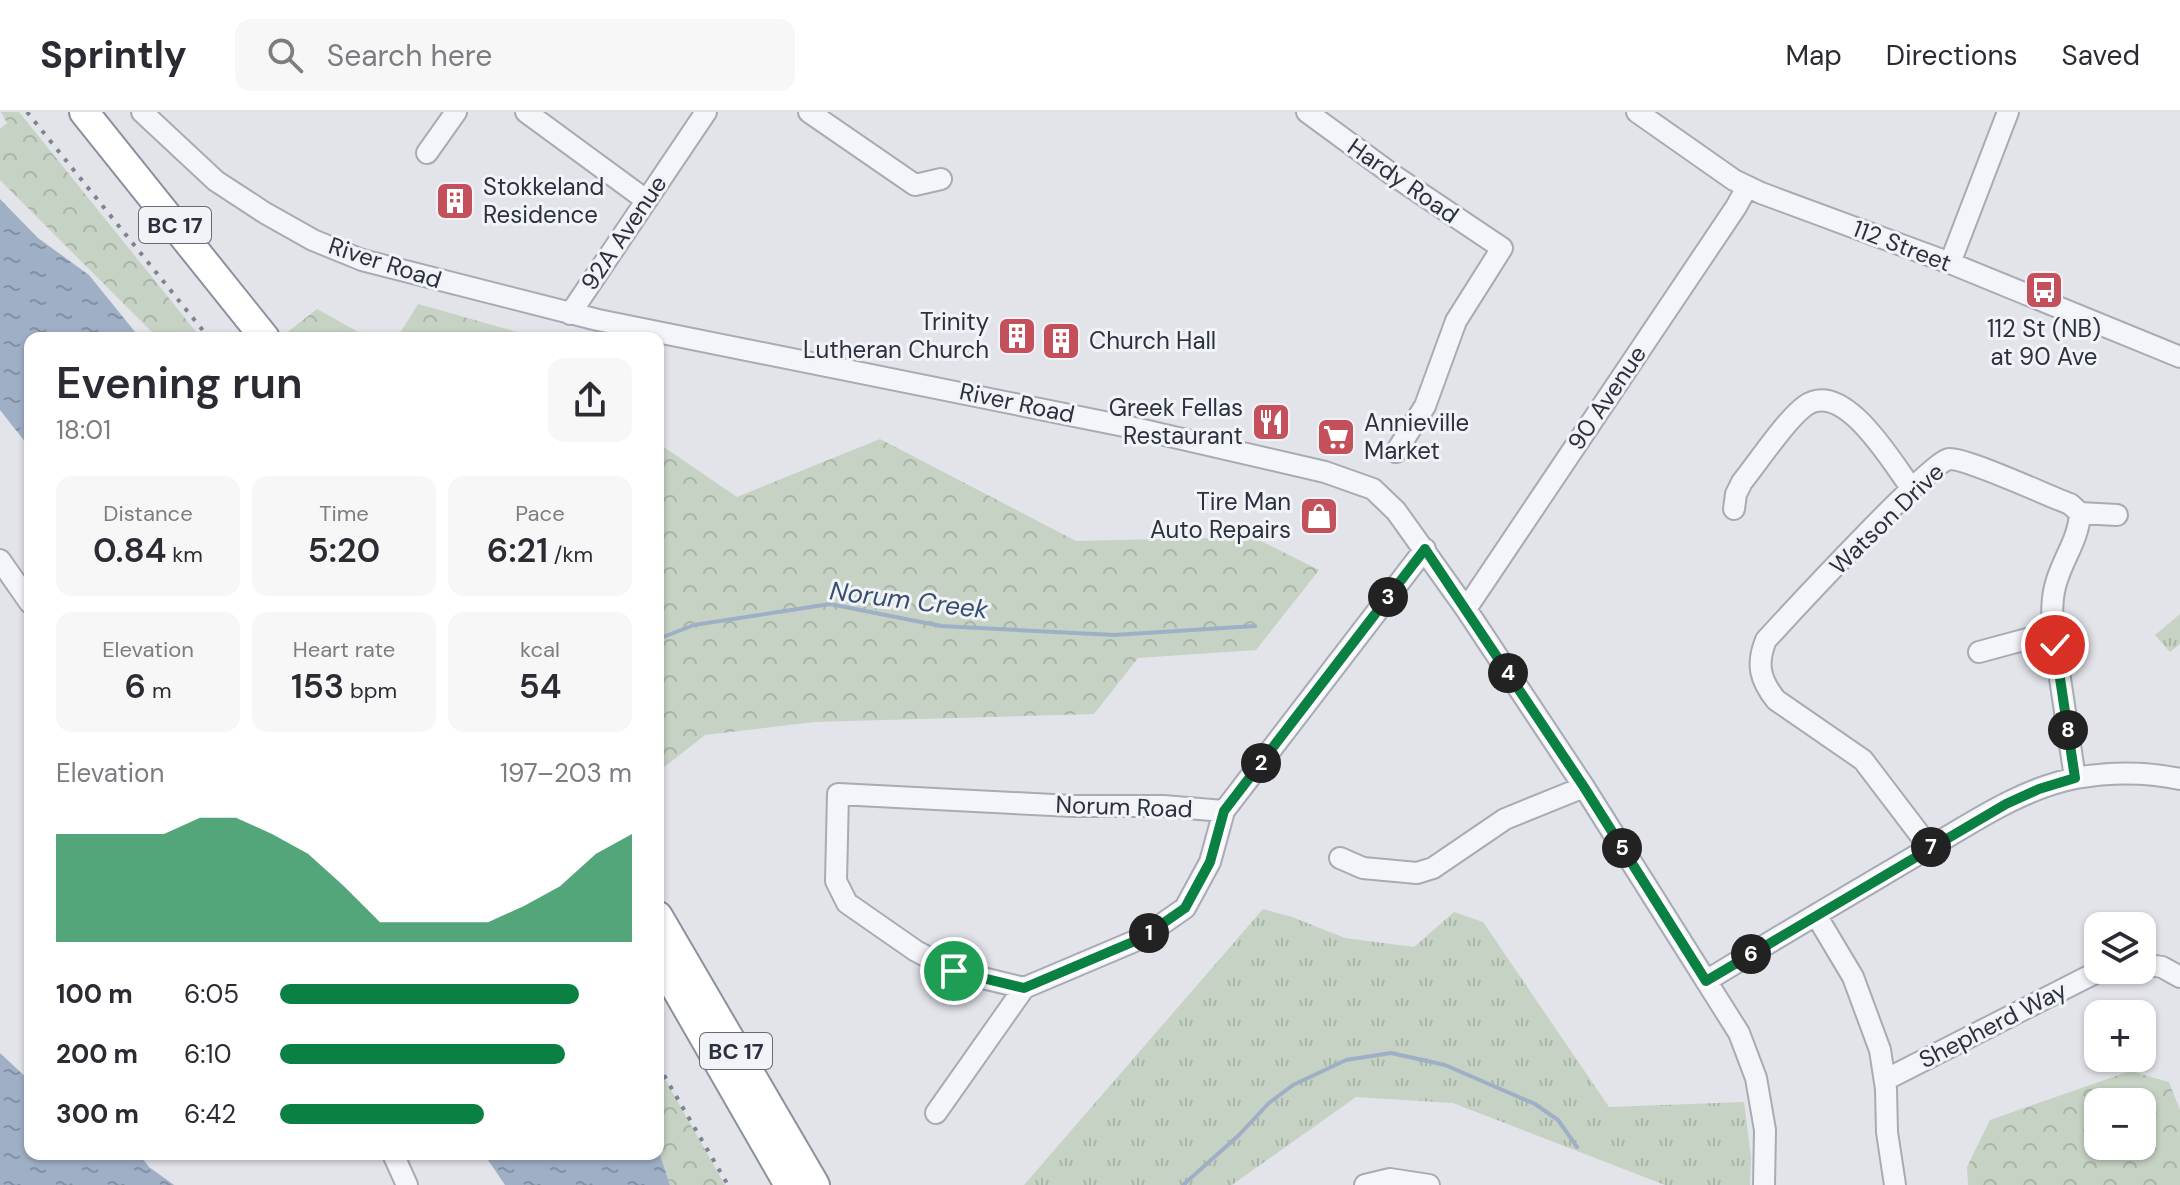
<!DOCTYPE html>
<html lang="en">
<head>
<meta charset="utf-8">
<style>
	body { margin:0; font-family:"DM Sans",sans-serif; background:#f7f7f7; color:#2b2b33; height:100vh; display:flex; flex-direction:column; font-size:30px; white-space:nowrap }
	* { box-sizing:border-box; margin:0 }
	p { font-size:26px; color:#7c7c81 }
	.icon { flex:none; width:44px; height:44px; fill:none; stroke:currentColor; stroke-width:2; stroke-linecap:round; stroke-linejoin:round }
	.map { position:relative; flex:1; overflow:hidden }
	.sheet { position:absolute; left:24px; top:220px; width:640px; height:828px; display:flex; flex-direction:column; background:#fff; border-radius:16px; box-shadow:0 2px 6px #0004 }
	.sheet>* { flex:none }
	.buttons { position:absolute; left:2084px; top:800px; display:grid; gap:16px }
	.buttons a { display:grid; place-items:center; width:72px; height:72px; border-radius:16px; background:#fff; box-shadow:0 2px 6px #0004; font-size:40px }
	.pin { position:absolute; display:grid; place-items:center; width:68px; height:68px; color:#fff; margin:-34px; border:4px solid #fff; border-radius:50%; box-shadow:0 2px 8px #0007 }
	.km { position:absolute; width:40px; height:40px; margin:-20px; border-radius:50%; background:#222; color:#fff; font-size:22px; line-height:40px; text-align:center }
	.round { display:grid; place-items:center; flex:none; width:84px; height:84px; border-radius:16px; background:#f7f7f7 }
	.headline { display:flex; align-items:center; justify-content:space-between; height:136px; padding:0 32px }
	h1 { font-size:44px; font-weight:600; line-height:60px }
	.stats { display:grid; grid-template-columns:repeat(3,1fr); gap:12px; height:136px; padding:8px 32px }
	.stats div { display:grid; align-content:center; border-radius:16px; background:#f7f7f7; text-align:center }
	.stats b { font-size:34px; font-weight:600 }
	.stats small { font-size:22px; font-weight:400 }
	.stats p { font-size:22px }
	.chart { height:224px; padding:16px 32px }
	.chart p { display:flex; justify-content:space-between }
	.chart svg { width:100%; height:144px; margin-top:8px; fill:#0b8043; opacity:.7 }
	ul { padding:0 32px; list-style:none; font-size:26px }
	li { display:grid; grid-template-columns:128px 96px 1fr; align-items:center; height:60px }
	li i { height:20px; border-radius:10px; background:#0b8043 }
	header { display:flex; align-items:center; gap:48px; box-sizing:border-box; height:112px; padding:0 40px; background:#fff; border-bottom:2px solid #e1e1e2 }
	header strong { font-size:38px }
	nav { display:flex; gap:44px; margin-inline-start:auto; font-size:28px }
	.search { width:560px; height:72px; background:#f7f7f7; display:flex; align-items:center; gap:20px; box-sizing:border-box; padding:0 28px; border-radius:16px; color:#7c7c81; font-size:30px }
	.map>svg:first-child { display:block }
	.forest { fill:url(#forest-crowns); fill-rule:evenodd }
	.park { fill:url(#park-tufts) }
	.water { fill:url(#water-ripples) }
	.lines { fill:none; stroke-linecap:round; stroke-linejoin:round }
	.stream { stroke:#9fb0c6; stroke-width:4 }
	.minor-casing { stroke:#a7abb3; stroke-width:24 }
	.highway-casing { stroke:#8a919f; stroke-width:32 }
	.minor { stroke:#f4f5f8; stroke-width:20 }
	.highway { stroke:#fff; stroke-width:28 }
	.rail { stroke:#7c8391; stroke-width:4; stroke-dasharray:4 8; stroke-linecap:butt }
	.route-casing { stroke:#fff; stroke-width:16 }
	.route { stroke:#0b8043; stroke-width:10 }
	.labels { text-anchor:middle; stroke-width:6; stroke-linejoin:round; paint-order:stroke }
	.shield { fill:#f1f3f7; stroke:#666b77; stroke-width:2 }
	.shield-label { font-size:22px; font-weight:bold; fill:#2b3140 }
	.street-label { font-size:24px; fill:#2b3140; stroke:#f1f3f7 }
	.poi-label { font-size:24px; fill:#2b3140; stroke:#f1f3f7; text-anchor:start }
	.water-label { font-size:26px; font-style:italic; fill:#384e71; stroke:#f1f3f7 }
</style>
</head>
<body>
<header>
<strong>Sprintly</strong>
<div class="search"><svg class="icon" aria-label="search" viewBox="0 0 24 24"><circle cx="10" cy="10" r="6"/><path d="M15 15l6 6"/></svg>Search here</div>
<nav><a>Map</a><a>Directions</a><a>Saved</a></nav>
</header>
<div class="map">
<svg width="2180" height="1073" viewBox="0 0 2180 1073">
	<defs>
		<pattern id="forest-crowns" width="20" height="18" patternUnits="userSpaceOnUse" patternTransform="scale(2)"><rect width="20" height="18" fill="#c6d2c3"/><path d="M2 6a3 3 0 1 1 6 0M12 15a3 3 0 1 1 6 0" fill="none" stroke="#aab5a9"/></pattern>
		<pattern id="park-tufts" width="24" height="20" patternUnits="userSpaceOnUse" patternTransform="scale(2)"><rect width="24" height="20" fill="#c6d2c3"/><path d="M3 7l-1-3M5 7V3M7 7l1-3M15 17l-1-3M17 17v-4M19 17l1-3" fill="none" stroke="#aab5a9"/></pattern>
		<pattern id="water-ripples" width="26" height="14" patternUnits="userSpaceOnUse" patternTransform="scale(2)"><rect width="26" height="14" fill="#9fb0c6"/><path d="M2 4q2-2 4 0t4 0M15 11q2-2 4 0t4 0" fill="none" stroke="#8290a2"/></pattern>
	</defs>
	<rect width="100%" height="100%" fill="#e2e4e9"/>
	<path class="forest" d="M1 0H19L201 226H158L0 68V17L7 11Z
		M418 192 524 222 521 226H397Z
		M317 197 369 226H280Z
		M880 327 1076 429 1253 425 1319 458 1256 538 1138 546 1094 602 814 610 705 623 658 660V331L737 385Z
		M658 955 725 1073H670L658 1037Z
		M2130 959 2169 970 2180 998V1073H1968L1967 1055 1990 1008ZM2142 990V1034H2098V990Z"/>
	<path class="park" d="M2180 502V532L2170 540 2155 523Z
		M1263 797 1292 805 1345 826 1414 835 1454 800 1483 810 1609 995 1744 990 1751 1045 1750 1073H1665L1453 991 1356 985 1232 1073H1024Z"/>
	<path class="water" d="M0 87 38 126 89 163 140 226H30V336L0 298Z
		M0 941 30 969V1042H139L149 1055 174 1073H0Z
		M658 1037 670 1073H505L484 1042H658Z"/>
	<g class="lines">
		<path class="stream" d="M658 527 694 513 830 492 941 514 1114 523 1255 514
			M1183 1073 1238 1024 1269 991 1293 973 1346 948 1391 941 1445 953 1535 992 1558 1008 1577 1035"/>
		<g class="minor-casing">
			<path id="minor" d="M142 0 216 69 265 101 313 128 362 148 598 208 1139 317 1325 360 1373 377 1396 399 1466 497 1584 675 1739 921 1756 966 1765 1018 1764 1073
				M526 0 646 88
				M809 0 915 73 941 67
				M1307 0 1393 63 1502 136 1456 209 1425 294 1396 340
				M1637 0 1734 68 1761 81 1950 151 2180 245
				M427 41 456 0
				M1950 151 2008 0
				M570 202 706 0
				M1734 397 1736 382 1742 370C1759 349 1785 309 1805 294 1844 266 1893 352 1912 377
				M2080 401 2117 403
				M0 448 30 491
				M1466 497 1736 95 1747 75
				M1979 540 2053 520
				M1224 699 1163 694H1072L838 682 836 769 847 791 916 839 954 859 1024 876 1142 826 1185 796 1210 750 1224 699 1425 437
				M1930 736 1863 648 1776 588C1760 568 1756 552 1766 528 1788 504 1932 348 1949 347 1967 346 2048 384 2070 392L2080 401C2079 426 2064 445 2057 468 2051 485 2052 503 2053 520L2075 666
				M1340 746 1363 756 1417 761 1433 756 1505 707 1584 675
				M1816 803 1853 865 1880 938 1886 977 1887 1020 1895 1073
				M2142 852 2162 855 2180 865
				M1706 869C1776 826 1846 785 1917 743 1967 714 2019 677 2076 666 2110 660 2146 660 2180 667
				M1885 968 2101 858
				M936 1001 1024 876
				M393 1042 407 1073
				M1365 1073 1390 1067 1429 1073"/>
		</g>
		<g class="highway-casing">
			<path id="highway" d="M84 0 265 226
				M658 804 815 1073
				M658 845 789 1073"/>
		</g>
		<use href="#minor" class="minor"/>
		<use href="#highway" class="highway"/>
		<path class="rail" d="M27 0 209 226
			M658 953 728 1073"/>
	</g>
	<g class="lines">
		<g class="route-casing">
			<path id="route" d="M954 859 1024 876 1142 826 1185 796 1210 750 1224 699 1425 437 1584 675 1706 869 2006 692 2039 677 2075 666 2055 533"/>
		</g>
		<use href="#route" class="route"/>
	</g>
	<defs>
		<g id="building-square" transform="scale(2)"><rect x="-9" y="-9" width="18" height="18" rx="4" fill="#c4505b" stroke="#f1f3f7"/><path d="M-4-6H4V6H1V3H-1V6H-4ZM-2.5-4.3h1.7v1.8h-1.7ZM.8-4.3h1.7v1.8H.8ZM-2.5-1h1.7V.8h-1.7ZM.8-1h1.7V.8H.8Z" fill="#fff"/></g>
		<g id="bus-square" transform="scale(2)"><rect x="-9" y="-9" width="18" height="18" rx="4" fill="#c4505b" stroke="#f1f3f7"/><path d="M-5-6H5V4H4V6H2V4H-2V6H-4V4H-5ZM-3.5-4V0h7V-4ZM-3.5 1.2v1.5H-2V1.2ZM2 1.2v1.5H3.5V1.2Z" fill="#fff"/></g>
		<g id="restaurant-square" transform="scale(2)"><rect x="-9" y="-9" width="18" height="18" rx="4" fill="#c4505b" stroke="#f1f3f7"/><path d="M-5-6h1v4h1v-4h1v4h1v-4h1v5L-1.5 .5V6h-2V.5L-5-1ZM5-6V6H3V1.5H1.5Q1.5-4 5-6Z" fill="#fff"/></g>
		<g id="supermarket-square" transform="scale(2)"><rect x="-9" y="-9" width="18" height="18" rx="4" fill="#c4505b" stroke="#f1f3f7"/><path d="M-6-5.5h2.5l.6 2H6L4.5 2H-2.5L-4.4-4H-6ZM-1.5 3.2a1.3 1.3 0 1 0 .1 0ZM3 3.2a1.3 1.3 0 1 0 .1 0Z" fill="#fff"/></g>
		<g id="shop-square" transform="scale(2)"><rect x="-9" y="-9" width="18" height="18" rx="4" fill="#c4505b" stroke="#f1f3f7"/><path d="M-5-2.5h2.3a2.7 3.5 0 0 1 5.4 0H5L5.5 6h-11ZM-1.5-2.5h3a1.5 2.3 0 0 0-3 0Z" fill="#fff"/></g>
	</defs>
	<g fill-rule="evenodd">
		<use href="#building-square" x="455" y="89"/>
		<use href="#bus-square" x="2044" y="178"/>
		<use href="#building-square" x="1017" y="224"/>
		<use href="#building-square" x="1061" y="229"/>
		<use href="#restaurant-square" x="1271" y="310"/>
		<use href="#supermarket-square" x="1336" y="325"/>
		<use href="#shop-square" x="1319" y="404"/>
	</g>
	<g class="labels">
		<g class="shield">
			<rect x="139" y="95" width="72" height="36" rx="6"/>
			<rect x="700" y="921" width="72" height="36" rx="6"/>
		</g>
		<g class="shield-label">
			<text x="175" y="121">BC 17</text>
			<text x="736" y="947">BC 17</text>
		</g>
		<g class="street-label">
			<text transform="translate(1403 69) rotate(35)" y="8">Hardy Road</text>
			<text transform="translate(624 121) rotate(-56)" y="8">92A Avenue</text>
			<text transform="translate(1902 134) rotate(21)" y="8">112 Street</text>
			<text transform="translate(385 151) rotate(18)" y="8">River Road</text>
			<text transform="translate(1607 286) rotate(-56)" y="8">90 Avenue</text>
			<text transform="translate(1017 291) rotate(12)" y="8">River Road</text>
			<text transform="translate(1887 407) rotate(-44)" y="8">Watson Drive</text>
			<text transform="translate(1124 695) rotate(2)" y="8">Norum Road</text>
			<text transform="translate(1993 913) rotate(-27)" y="8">Shepherd Way</text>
		</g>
		<g class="poi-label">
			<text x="483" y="83">Stokkeland<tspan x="483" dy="28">Residence</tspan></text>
			<text x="989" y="218" text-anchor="end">Trinity<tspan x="989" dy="28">Lutheran Church</tspan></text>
			<text x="2044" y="225" text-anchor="middle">112 St (NB)<tspan x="2044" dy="28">at 90 Ave</tspan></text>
			<text x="1089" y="237">Church Hall</text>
			<text x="1243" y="304" text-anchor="end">Greek Fellas<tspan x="1243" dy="28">Restaurant</tspan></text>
			<text x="1364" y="319">Annieville<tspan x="1364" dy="28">Market</tspan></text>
			<text x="1291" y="398" text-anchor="end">Tire Man<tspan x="1291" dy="28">Auto Repairs</tspan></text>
		</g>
		<g class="water-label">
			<text transform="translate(909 488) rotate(7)" y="9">Norum Creek</text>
		</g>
	</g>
</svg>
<div class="buttons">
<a><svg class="icon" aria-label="layers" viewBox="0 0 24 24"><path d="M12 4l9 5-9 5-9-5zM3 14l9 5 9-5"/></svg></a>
<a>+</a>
<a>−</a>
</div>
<div class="pin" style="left:954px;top:859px;background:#1e9e55"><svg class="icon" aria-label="arrive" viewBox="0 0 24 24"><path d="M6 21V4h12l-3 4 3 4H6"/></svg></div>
<div class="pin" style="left:2055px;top:533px;background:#d93025"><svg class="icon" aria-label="check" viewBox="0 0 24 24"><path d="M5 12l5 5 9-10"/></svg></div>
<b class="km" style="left:1149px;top:821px">1</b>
<b class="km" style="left:1261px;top:651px">2</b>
<b class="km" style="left:1388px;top:485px">3</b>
<b class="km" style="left:1508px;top:561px">4</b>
<b class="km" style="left:1622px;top:736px">5</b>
<b class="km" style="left:1751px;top:842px">6</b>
<b class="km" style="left:1931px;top:735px">7</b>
<b class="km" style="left:2068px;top:618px">8</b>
<section class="sheet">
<div class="headline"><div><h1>Evening run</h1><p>18:01</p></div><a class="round"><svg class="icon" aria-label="share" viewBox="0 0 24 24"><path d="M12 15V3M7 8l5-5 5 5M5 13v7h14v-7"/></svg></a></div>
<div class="stats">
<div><p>Distance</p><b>0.84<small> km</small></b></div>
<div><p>Time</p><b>5:20</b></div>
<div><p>Pace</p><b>6:21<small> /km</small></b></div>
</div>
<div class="stats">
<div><p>Elevation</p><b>6<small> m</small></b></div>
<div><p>Heart rate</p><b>153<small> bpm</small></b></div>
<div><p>kcal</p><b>54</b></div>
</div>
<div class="chart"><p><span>Elevation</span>197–203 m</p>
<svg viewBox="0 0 160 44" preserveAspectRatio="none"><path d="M0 44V11L10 11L20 11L30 11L40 6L50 6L60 11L70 17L80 27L90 38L100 38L110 38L120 38L130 33L140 27L150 17L160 11V44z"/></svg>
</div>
<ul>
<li><b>100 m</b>6:05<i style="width:85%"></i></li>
<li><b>200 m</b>6:10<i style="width:81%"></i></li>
<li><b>300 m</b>6:42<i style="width:58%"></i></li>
</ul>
</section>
</div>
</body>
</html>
